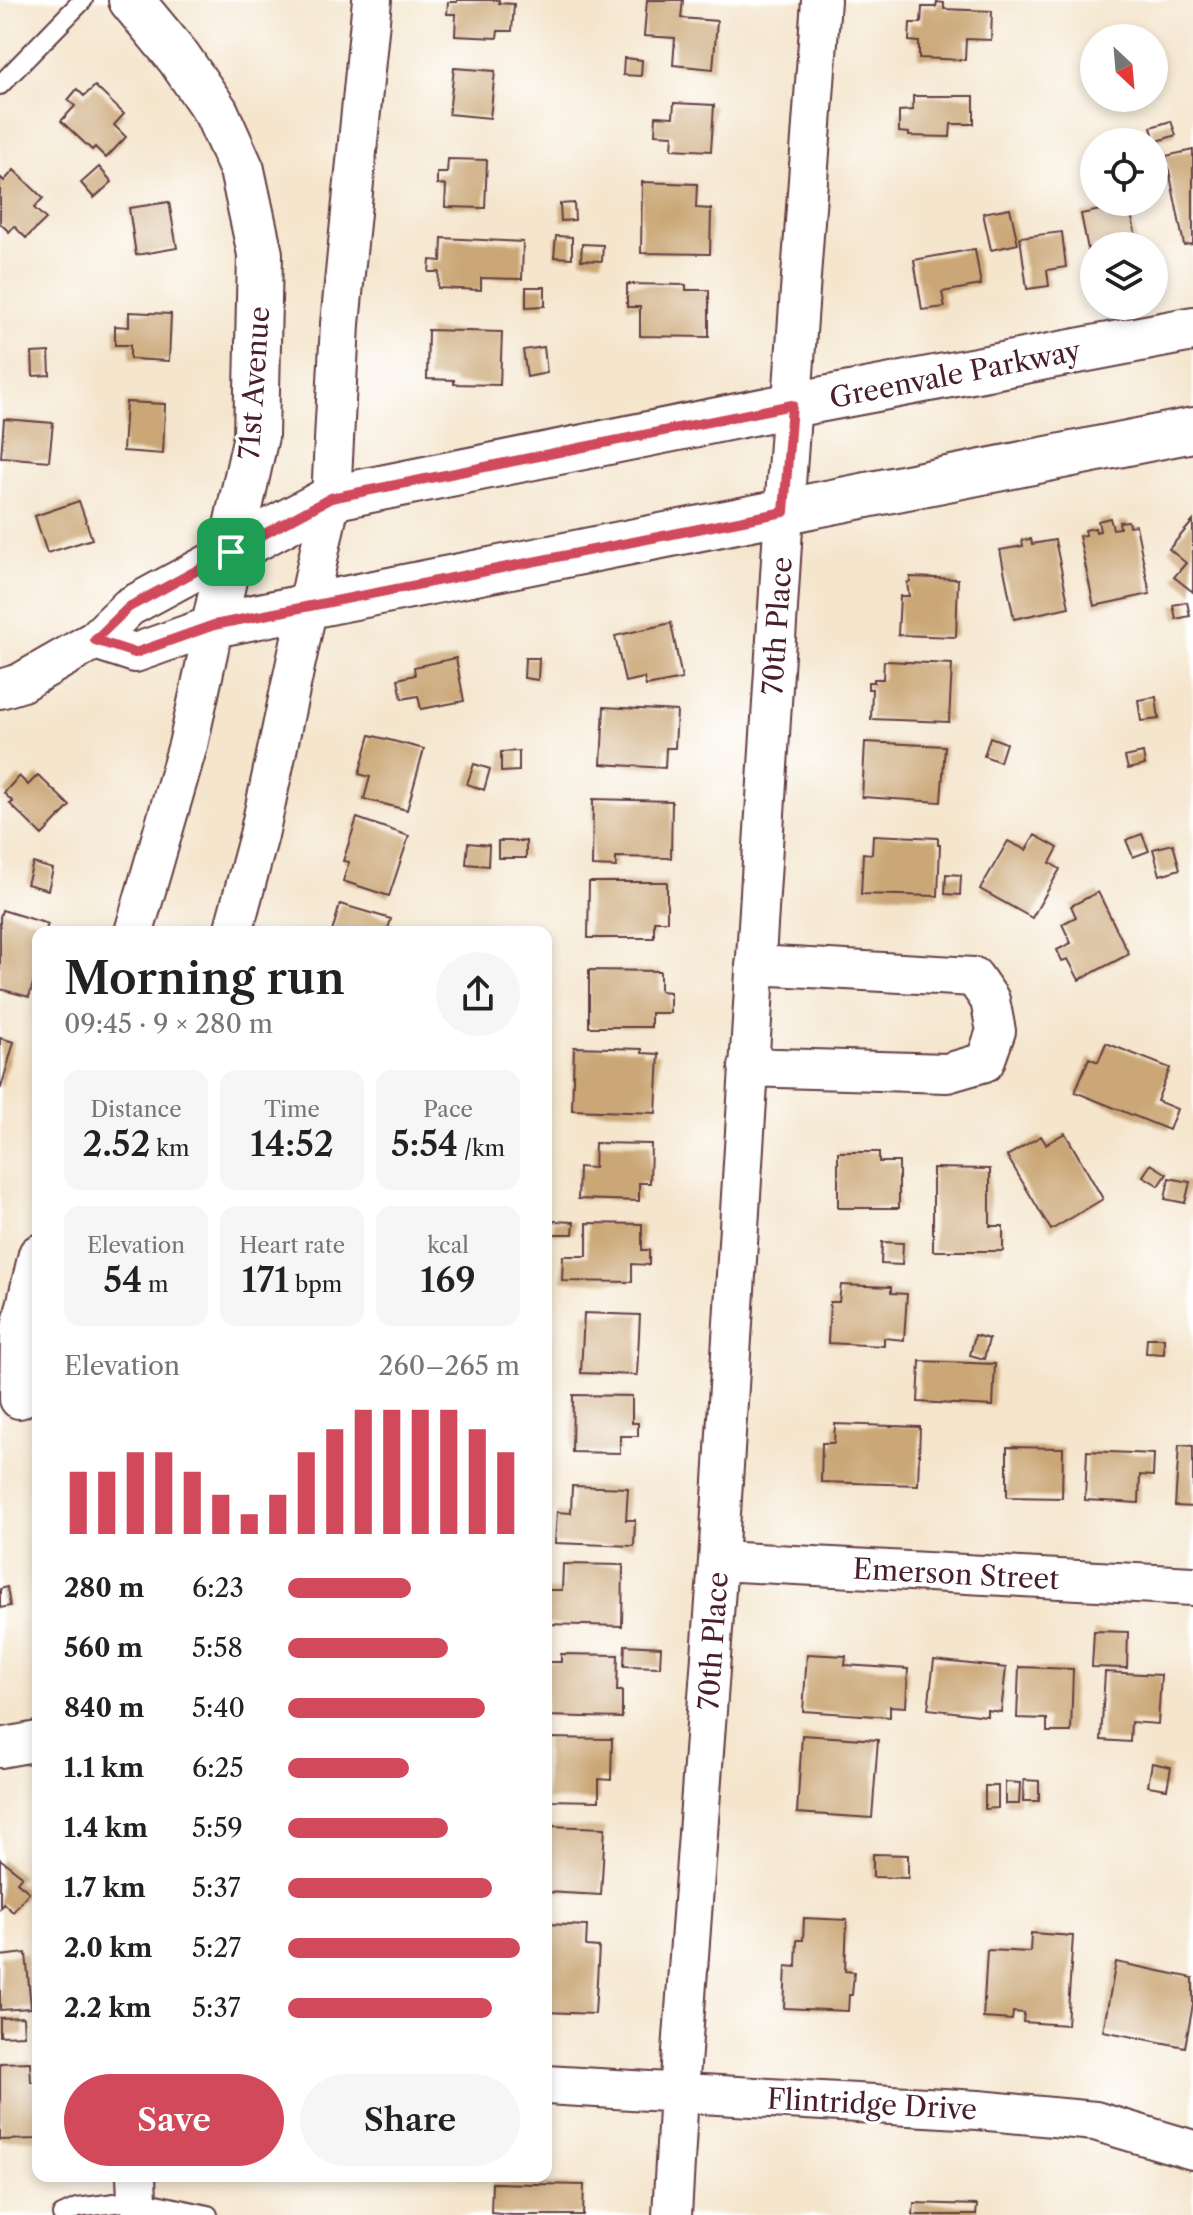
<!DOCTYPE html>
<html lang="en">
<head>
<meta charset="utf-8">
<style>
	body { margin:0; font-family:"Libre Caslon Text",serif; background:#f6f6f6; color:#222; height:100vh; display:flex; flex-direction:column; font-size:30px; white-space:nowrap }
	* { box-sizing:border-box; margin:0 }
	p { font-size:26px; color:#767676 }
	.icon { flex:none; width:44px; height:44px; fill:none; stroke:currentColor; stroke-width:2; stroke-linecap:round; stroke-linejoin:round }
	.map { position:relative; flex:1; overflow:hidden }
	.side { position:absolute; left:32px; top:926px; width:520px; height:1256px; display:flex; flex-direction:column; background:#fff; border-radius:16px; box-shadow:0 4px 12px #0003 }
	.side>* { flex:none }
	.needle { width:52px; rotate:154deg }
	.tools { position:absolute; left:1080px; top:24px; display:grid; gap:16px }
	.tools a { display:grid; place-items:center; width:88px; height:88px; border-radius:50%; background:#fff; box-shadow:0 4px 12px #0003; font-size:40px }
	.pin { position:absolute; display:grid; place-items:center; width:68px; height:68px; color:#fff; margin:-34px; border-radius:16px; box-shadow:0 4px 12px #0006 }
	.round { display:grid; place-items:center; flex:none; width:84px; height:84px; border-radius:42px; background:#f6f6f6 }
	.summary { display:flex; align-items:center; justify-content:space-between; height:136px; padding:0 32px }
	h1 { font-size:44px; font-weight:600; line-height:60px }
	.stats { display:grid; grid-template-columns:repeat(3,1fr); gap:12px; height:136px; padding:8px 32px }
	.stats div { display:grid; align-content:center; border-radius:16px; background:#f6f6f6; text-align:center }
	.stats b { font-size:34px; font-weight:600 }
	.stats small { font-size:22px; font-weight:400 }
	.stats p { font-size:22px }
	.chart { height:224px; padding:16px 32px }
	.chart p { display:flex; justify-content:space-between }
	.chart svg { width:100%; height:144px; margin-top:8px; stroke:#d1495b; stroke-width:6 }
	.cta { display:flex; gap:16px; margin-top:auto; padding:16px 32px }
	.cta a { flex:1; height:92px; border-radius:48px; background:#d1495b; color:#fff; font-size:32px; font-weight:600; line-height:92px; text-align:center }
	.cta a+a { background:#f6f6f6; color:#222 }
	ul { padding:0 32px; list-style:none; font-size:26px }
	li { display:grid; grid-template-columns:128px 96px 1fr; align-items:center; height:60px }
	li i { height:20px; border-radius:10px; background:#d1495b }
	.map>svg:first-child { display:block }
	.building { fill:#cba777 }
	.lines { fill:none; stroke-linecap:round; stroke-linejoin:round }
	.lane-casing { stroke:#643d43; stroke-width:22 }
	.street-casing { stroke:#643d43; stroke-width:42 }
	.secondary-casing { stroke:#643d43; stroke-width:48 }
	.lane { stroke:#fff; stroke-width:18 }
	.street { stroke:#fff; stroke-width:38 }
	.secondary { stroke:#fff; stroke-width:44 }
	.route-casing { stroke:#fff; stroke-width:16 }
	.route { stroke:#d1495b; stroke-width:10 }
	.labels { text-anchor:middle; stroke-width:7; stroke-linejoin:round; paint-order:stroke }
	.street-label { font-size:28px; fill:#4a1f2b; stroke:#fff }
</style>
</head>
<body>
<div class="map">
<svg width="1193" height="2215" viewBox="0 0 1193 2215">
	<rect width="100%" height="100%" fill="#fff"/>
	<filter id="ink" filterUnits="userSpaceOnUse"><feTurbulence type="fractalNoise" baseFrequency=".0125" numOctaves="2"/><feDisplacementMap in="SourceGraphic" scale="16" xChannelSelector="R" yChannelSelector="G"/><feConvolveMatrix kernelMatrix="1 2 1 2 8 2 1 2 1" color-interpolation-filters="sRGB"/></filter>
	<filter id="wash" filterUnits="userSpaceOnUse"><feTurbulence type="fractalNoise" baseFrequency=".006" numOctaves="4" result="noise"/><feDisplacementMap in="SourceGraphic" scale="32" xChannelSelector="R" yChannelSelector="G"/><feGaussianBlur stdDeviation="1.8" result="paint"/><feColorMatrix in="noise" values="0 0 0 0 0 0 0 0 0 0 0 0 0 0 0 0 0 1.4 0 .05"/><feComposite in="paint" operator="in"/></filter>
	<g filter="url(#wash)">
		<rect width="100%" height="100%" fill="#f4e5cc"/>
		<g id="blocks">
			<path class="building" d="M457 0H499V3L514 4 512 31H498L497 38 455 36 456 14H447L448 2H457Z
				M647 0H683L681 18 717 21 713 69 673 65 675 38 644 36Z
				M937 2 944 3V9L992 11 991 40 966 39 965 60 919 58V42L909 41 910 23H921L922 7H936Z
				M624 58 642 60 641 76 623 75Z
				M454 68 495 71 490 118 449 114Z
				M95 86 124 114 114 125 126 137 106 158 95 147 92 150 61 121 75 106 68 100 77 89 84 96Z
				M913 96H974V124H951L950 137 909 136V133L899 132V111L913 110Z
				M674 103 714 105 711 151 672 149 673 135 655 134 656 116 673 117Z
				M1171 121 1176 135 1155 142 1151 127Z
				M1193 150V244L1184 245 1166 156Z
				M448 159 487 160 485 208 445 207 446 185 437 184V173H447Z
				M99 167 112 182 94 198 81 183Z
				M14 170 43 198 34 208 46 219 26 238 14 226 9 232 0 223V177L4 181Z
				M642 182 697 184 696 208 711 209 710 254 641 253Z
				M169 202 177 248 136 255 129 208Z
				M574 203 575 220 561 221 560 204Z
				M1129 204 1138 246H1094V264L1091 265 1081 214Z
				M1010 208 1018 244 991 250 983 213Z
				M1062 232 1066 267 1047 270 1049 286 1027 289 1020 237Z
				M556 236 572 237V258L554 257Z
				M442 238 523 242 522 279 481 278V290L438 288 439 272H429L430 260 441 261Z
				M582 244 603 245 602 261 581 260Z
				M975 249 981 285 942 292 945 307 922 310 914 260Z
				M627 284 686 285V290H709V337L640 336V307H627Z
				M526 287H545V306L526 307Z
				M129 312 171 314 169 361 130 359V345H115V326L129 327Z
				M428 330 502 332 500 385 454 384V380L427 379Z
				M544 347 547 373 527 377 523 350Z
				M49 352 50 375 33 376 32 353Z
				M126 402 165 404 163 454 123 451Z
				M4 419 53 423 49 461 1 457Z
				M79 501 92 539 47 553 35 516Z
				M1110 518 1113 529 1120 528 1119 522 1128 521 1129 526 1136 525 1150 594 1094 606 1079 536 1086 535 1085 530 1095 528 1096 532 1100 531 1098 521Z
				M1193 521V592L1174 577 1186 563 1169 549Z
				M1031 539 1032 544 1055 540 1069 607 1014 619 1000 550 1023 546 1022 540Z
				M910 577 958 579 956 637 898 635 900 596H909L907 583 910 581Z
				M1187 602 1190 616 1176 619 1173 605Z
				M671 623 682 679 646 686 644 678 625 682 615 636Z
				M456 658 464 701 421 709 418 696 402 699 398 679 415 675 414 667Z
				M525 658H539L538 680 524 678Z
				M884 661 952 664 949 722 871 719 872 689H868V682H874V679H883Z
				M1156 697 1159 719 1141 721 1138 700Z
				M604 707 677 711 675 748H666L665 768 601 764Z
				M370 735 424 749 407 810 364 799 370 777 359 774Z
				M990 737 1006 743 1000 762 984 756Z
				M865 742 945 746 941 802 862 797Z
				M519 751V771L501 772V752Z
				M1143 753 1145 765 1128 769 1125 757Z
				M474 764 490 769 484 790 467 784Z
				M38 775 70 806 42 835 10 804 13 802 4 793 19 776 28 785Z
				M593 799 672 801 671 858 616 857V867L592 866Z
				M357 818 409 836 389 896 343 881 349 862 343 861Z
				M1142 834 1149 851 1133 857 1126 840Z
				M873 835 938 838V845H940L938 896 861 894 863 853 872 854Z
				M1035 835 1058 848 1050 863 1060 869 1032 918 980 889 1008 841 1026 850Z
				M498 841H526V858H498Z
				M468 843 489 845 488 866 466 864Z
				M1173 844 1180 869 1160 875 1153 849Z
				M33 863 53 869 48 890 27 884Z
				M946 874 961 875 960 895 945 894Z
				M589 882H667V921H654V938H588Z
				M1098 892 1129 954 1079 980 1068 959 1062 961 1057 950 1071 943 1062 924 1076 917 1071 906Z
				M340 904 391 919 387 932H332Z
				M2 910 48 924 45 932H38L36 960 38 967 29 997 0 989V917Z
				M589 970 660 971V991L670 992V1013H651V1027H589Z
				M0 1038 14 1042 1 1088H0Z
				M1106 1043 1170 1068 1157 1101 1177 1109 1169 1130 1075 1092 1089 1058 1098 1062Z
				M574 1047 642 1049V1053L659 1054 656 1113 572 1110Z
				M1065 1133 1103 1199 1051 1230 1007 1156 1041 1136 1046 1144Z
				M595 1143 651 1144 650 1183H639V1201L578 1199 579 1167 594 1168Z
				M838 1152H879V1162H899V1208H838Z
				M1151 1164 1167 1174 1159 1186 1143 1176Z
				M933 1168 990 1169V1226H1003V1251H933Z
				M1169 1178 1190 1182 1185 1203 1165 1199Z
				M553 1221 574 1222 573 1234H553Z
				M587 1223 642 1224V1250H649V1265L632 1264V1282L562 1281 563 1256H587Z
				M882 1242 903 1243 902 1265 881 1264Z
				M841 1285 891 1287V1293L907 1294 904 1340 884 1338V1346L828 1343 830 1302H839Z
				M584 1313 640 1315 637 1375 581 1373Z
				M975 1335 989 1339 984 1359 970 1355Z
				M1147 1338H1164V1354L1146 1353Z
				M920 1361 995 1364 993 1406 918 1402Z
				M573 1395 632 1396V1423H638V1436H620V1453L572 1452Z
				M835 1424 920 1427 918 1485 821 1482 822 1443H834Z
				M1179 1445 1193 1446V1507L1175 1506Z
				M1007 1447 1063 1448 1062 1498 1007 1497Z
				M1087 1451 1154 1454 1153 1476 1140 1475 1139 1503 1085 1500Z
				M572 1486 628 1488 626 1520H635L634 1546 555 1543 557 1512 571 1513Z
				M563 1564 623 1565 622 1626 546 1624V1590H562Z
				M7 1587 10 1606 0 1608V1589Z
				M1094 1631 1128 1632 1127 1668 1092 1667Z
				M625 1645 661 1647 660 1667 624 1666Z
				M561 1654 618 1655 617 1691H622V1718L546 1716V1662H561Z
				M807 1654 846 1656 845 1665 908 1669 906 1707 890 1706V1717L803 1711Z
				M934 1660 1006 1668 1001 1712 987 1710V1716L928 1709Z
				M1019 1667 1073 1669 1071 1732H1047V1719L1017 1718Z
				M1105 1672 1161 1675 1158 1724 1131 1722 1130 1742 1101 1740Z
				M802 1735 878 1740 872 1818 797 1813Z
				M546 1738 612 1739 611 1780 599 1779V1801L546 1800Z
				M1152 1763 1171 1767 1167 1789 1148 1786Z
				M1024 1780 1039 1781V1801H1023Z
				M1005 1782 1020 1783 1019 1804H1005Z
				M985 1786H998V1808L985 1809Z
				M549 1826 605 1828 601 1895 546 1892Z
				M873 1854 908 1855V1878L873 1877Z
				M0 1859 22 1876 17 1882 29 1892 13 1912 3 1903 0 1908Z
				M804 1918 847 1920 845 1971 854 1972 852 1995H849L848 2011 784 2008 786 1966 796 1967 797 1940H803Z
				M546 1924 587 1926 586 1946 599 1947 595 2014 546 2012Z
				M1031 1933 1073 1936 1067 2025 1023 2022 1024 2013 1013 2012 1012 2020 983 2018 987 1950 1030 1952Z
				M26 1953 31 2008 0 2010V1956Z
				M1116 1962 1193 1978V2005L1185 2047 1103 2031Z
				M23 2017 24 2035 0 2036V2018Z
				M30 2062 31 2082H38V2139L0 2140V2063Z
				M492 2183 584 2185 583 2215H511L491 2213Z
				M914 2203 977 2205 976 2215H913Z"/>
		</g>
	</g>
	<g filter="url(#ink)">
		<use href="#blocks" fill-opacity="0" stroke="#643d43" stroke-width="2"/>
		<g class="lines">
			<g class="lane-casing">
				<path id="lane" d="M0 85 83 0
					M62 2215 77 2208 137 2200 208 2215"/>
			</g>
			<g class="street-casing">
				<path id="street" d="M95 640 135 653 214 625
					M0 689 20 683 95 640 129 607 231 552
					M134 932 188 745 214 625
					M233 932 259 835 331 498 340 324 372 0
					M748 1067 947 1073 985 1062 996 1031 990 1000 974 977 755 965
					M19 1399 20 1332 38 1254
					M718 1561 1193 1586
					M0 1748 38 1741
					M546 2085 978 2110 1095 2121 1193 2150
					M136 2176 137 2200
					M672 2215 679 2092 718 1561 784 512 821 0"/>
			</g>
			<g class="secondary-casing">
				<path id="secondary" d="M131 0 179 58 216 112 242 170 260 254 256 436 214 625 1193 430
					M231 552 331 498 792 405 1193 329"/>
			</g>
			<use href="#lane" class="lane"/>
			<use href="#street" class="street"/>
			<use href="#secondary" class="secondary"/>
		</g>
	</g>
	<g class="lines" filter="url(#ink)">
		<g class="route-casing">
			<path id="route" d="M792 405 784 512 214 625 135 653 95 640 129 607 331 498Z"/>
		</g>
		<use href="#route" class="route"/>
	</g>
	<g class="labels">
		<g class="street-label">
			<text transform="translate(955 374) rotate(-11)" y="10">Greenvale Parkway</text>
			<text transform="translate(254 383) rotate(-86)" y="10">71st Avenue</text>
			<text transform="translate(777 626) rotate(-86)" y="10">70th Place</text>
			<text transform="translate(956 1574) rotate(3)" y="10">Emerson Street</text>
			<text transform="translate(713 1641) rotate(-86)" y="10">70th Place</text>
			<text transform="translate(872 2104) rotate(3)" y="10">Flintridge Drive</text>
		</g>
	</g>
</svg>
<div class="tools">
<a><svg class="needle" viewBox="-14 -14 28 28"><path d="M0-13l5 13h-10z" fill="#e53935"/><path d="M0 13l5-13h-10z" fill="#767676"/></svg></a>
<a><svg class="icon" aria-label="locate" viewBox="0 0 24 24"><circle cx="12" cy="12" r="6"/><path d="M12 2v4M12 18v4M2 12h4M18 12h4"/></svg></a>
<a><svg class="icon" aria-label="layers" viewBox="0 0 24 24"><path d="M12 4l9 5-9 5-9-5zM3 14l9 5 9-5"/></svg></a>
</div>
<div class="pin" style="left:231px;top:552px;background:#1e9e55"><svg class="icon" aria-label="arrive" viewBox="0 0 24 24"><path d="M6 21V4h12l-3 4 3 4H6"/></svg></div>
<section class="side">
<div class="summary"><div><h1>Morning run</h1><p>09:45 · 9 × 280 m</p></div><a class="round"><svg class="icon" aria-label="share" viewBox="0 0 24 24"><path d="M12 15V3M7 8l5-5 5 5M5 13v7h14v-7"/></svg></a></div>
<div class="stats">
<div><p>Distance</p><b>2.52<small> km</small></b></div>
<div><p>Time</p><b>14:52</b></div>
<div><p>Pace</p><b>5:54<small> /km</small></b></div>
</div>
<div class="stats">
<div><p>Elevation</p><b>54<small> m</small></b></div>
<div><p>Heart rate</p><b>171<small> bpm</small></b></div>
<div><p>kcal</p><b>169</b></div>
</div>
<div class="chart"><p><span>Elevation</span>260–265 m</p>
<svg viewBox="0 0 160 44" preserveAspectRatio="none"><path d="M5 44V25M15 44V25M25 44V19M35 44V19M45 44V25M55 44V32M65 44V38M75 44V32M85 44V19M95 44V12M105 44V6M115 44V6M125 44V6M135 44V6M145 44V12M155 44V19"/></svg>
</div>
<ul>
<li><b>280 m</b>6:23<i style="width:53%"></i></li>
<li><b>560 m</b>5:58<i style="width:69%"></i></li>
<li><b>840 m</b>5:40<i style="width:85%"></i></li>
<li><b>1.1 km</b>6:25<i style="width:52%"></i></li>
<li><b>1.4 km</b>5:59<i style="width:69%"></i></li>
<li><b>1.7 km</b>5:37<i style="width:88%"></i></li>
<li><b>2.0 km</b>5:27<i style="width:100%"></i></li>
<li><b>2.2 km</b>5:37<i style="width:88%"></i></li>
</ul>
<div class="cta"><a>Save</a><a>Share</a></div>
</section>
</div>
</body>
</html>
